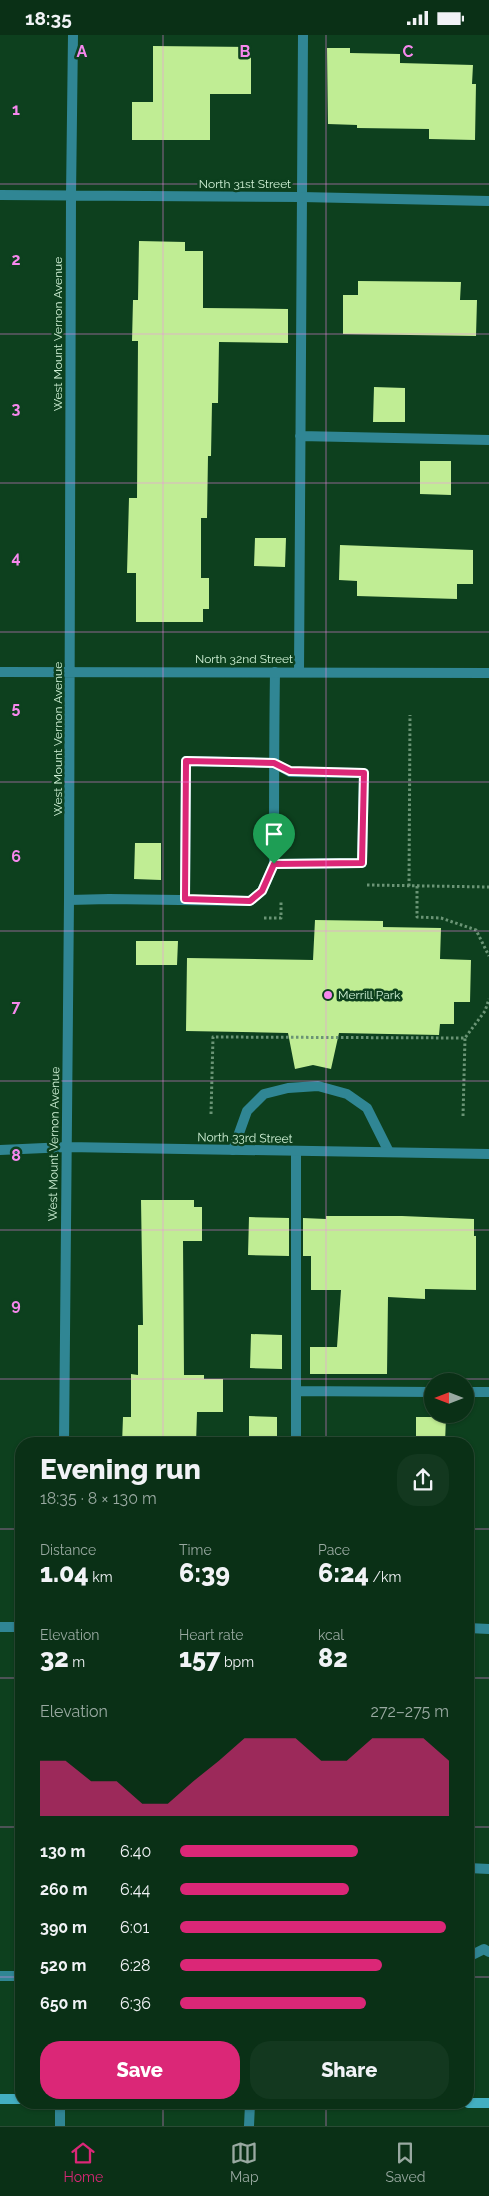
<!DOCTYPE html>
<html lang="en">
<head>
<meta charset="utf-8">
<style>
	body { margin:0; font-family:Raleway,sans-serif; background:#13381f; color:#f1f3f6; height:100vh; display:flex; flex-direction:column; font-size:19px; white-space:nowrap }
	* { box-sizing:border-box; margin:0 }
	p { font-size:16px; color:#99a9a1 }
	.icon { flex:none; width:28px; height:28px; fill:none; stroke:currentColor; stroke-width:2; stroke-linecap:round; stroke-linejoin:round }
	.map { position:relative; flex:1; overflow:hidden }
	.side { position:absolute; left:15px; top:1402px; width:459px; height:672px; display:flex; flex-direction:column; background:#0a3016; border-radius:20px; box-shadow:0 1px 4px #0004,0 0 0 1px #2a4b35 }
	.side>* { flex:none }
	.needle { width:32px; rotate:270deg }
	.buttons { position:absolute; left:424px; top:1338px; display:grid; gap:10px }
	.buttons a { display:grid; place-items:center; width:50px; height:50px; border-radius:50%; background:#0a3016; box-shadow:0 1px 4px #0004,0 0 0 1px #2a4b35; font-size:25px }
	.pin { position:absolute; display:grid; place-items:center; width:42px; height:42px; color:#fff; margin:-51px -21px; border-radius:50% 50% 50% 0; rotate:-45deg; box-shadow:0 0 5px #0007 }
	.pin .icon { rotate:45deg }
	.round { display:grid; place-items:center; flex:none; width:52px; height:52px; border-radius:20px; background:#13381f }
	.headline { display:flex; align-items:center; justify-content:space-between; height:85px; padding:0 25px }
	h1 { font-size:28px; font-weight:800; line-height:38px }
	.metrics { display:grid; grid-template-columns:repeat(3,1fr); gap:8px; height:85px; padding:5px 25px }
	.metrics div { display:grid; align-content:center }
	.metrics b { font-size:25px; font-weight:800 }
	.metrics small { font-size:14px; font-weight:400 }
	.metrics p { font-size:14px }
	.chart { height:140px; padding:10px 25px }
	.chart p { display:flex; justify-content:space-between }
	.chart svg { width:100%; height:90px; margin-top:5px; fill:#db2777; opacity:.7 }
	.action { display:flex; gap:10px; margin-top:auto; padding:10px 25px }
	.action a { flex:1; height:58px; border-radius:20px; background:#db2777; color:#fff; font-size:20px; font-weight:800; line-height:58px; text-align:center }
	.action a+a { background:#13381f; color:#f1f3f6 }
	ul { padding:0 25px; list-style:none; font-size:16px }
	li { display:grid; grid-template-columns:80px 60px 1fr; align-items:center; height:38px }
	li i { height:12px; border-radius:6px; background:#db2777 }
	.status { display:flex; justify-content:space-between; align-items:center; height:35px; padding:0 25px; background:#0a3016; direction:ltr }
	.status svg { height:14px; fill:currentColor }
	.menu { display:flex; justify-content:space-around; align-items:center; height:70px; border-top:1px solid #2a4b35; background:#0a3016; font-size:14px; color:#99a9a1 }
	.menu a { display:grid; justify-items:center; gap:2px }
	.menu .current { color:#db2777 }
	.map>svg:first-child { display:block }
	.building { fill:#c0ed94 }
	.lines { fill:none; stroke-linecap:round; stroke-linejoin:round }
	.path { stroke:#6a9475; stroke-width:3; stroke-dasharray:2.5 2.5; stroke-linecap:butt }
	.lane { stroke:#308694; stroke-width:10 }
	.street { stroke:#308694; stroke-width:10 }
	.secondary { stroke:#43afc1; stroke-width:10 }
	.route-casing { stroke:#fff; stroke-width:10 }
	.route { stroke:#db2777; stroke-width:6 }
	.grid { fill:none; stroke:#f688ed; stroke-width:1; stroke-opacity:0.55 }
	.poi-dot { fill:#f688ed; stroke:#0d401e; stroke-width:2 }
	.labels { text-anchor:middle; stroke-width:5; stroke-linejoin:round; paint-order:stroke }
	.street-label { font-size:12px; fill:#cff0d5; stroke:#0d401e }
	.poi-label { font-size:12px; fill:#cff0d5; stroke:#0d401e; text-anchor:start }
	.grid-label { font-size:16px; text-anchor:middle; font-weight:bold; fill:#f688ed; stroke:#0d401e; stroke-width:5; stroke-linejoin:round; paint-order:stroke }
</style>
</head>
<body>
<div class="status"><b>18:35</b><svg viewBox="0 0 49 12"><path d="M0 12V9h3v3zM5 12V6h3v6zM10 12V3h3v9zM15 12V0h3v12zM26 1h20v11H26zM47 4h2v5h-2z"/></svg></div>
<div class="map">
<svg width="489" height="2091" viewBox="0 0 489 2091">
	<rect width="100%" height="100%" fill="#0d401e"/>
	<path class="building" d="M153 11 251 12V59H210V105H132V67H153Z
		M327 13H350V18L400 19V28L473 30 472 49H476L475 105 429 104V94L357 93V90L328 89Z
		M139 206 185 207V216H203V273L288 274V308L219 307 218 368H212L211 421H208L207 483H201V543H209V574H203V587H136V538H127L129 463H137L138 306H132L133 265H138Z
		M358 246 461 247 460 265H477L476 301 343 299V260H358Z
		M374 352 405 353V387H373Z
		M420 426H451V460L420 459Z
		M255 503H286L285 532 254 531Z
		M340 510 473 515V549H457V564L357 561V546L339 545Z
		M135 808H161V845L134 844Z
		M315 885 383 886V892L441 893 440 924 471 925 470 967H454V989H440L439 1000 339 998 331 1034 313 1030 295 1034 288 998 186 996 187 923 313 925Z
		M136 906H178L177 930H136Z
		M141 1165H194V1172H202V1206H183L184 1340H204V1344H223V1377H197L196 1409H122L123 1382H131V1339L138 1340V1290H143Z
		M326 1181H402L474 1184V1201H476V1255L425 1254V1264L388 1262 387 1339H310V1312H337L341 1255H311V1221H303V1183L326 1184Z
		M249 1182 289 1183V1221L248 1220Z
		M251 1299 282 1300V1334L250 1333Z
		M249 1381 277 1382V1409H249Z
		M416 1382H446L445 1408 416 1407Z"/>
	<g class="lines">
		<path class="path" d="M367 850 489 852
			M409 851 410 680
			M417 851V882L441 883 476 895 489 921
			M264 883H281V867
			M211 1079 213 1002 465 1003 485 976 489 964
			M463 1081 465 1003"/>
		<path class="lane" d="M300 401 489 405
			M299 637 303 0
			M185 864 186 726 274 728 290 737 364 738 362 828 274 829C274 765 274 701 275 637
			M69 865 109 864 250 866 262 856 274 829
			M233 1115 247 1076 264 1059 288 1053 318 1051 347 1059 367 1073 389 1117
			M296 1116V1409
			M296 1356 432 1357
			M465 1357H489
			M468 1833 489 1834
			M468 1922 484 1914 489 1917
			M0 1941H21
			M249 2091 250 2069"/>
		<path class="street" d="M0 160 301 162 489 166
			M0 637 489 638
			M0 1115 67 1112 489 1119
			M64 1409 69 865 71 161 73 0
			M0 1592H21
			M468 1593 489 1594
			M60 2069V2091"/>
		<path class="secondary" d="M0 2064H21
			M468 2068H489"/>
	</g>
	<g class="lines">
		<g class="route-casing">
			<path id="route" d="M186 726 274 728 290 736 364 738 362 828 274 829 262 856 250 866 185 864Z"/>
		</g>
		<use href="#route" class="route"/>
	</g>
	<path class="grid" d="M163 0V1409M326 0V1409M0 149H489M0 299H489M0 448H489M0 597H489M0 747H489M0 896H489M0 1046H489M0 1195H489M0 1344H489M0 1494H21M468 1494H489M0 1643H21M468 1643H489M0 1792H21M468 1792H489M0 1942H21M468 1942H489M163 2069V2091M326 2069V2091"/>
	<circle class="poi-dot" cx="328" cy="960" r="5"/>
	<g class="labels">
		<g class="street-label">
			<text x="245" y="153">North 31st Street</text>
			<text transform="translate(58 299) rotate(-90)" y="4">West Mount Vernon Avenue</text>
			<text x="244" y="628">North 32nd Street</text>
			<text transform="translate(58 704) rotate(-90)" y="4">West Mount Vernon Avenue</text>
			<text transform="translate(245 1103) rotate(1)" y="4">North 33rd Street</text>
			<text transform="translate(54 1109) rotate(-89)" y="4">West Mount Vernon Avenue</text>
		</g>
		<g class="poi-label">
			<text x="338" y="964">Merrill Park</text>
		</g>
	</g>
	<g class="grid-label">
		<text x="82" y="22">A</text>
		<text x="245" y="22">B</text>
		<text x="408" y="22">C</text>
		<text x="16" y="80">1</text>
		<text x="16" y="230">2</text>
		<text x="16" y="379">3</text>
		<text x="16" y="528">4</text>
		<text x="16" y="678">5</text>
		<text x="16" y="827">6</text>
		<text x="16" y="977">7</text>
		<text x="16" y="1126">8</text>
		<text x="16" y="1275">9</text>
	</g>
</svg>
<div class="buttons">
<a><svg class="needle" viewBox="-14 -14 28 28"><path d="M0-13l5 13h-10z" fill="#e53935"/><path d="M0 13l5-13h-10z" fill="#99a9a1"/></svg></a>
</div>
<div class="pin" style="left:274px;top:829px;background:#1e9e55"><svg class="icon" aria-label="arrive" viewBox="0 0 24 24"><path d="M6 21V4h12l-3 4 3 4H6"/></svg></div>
<section class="side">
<div class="headline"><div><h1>Evening run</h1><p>18:35 · 8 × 130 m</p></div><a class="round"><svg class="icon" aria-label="share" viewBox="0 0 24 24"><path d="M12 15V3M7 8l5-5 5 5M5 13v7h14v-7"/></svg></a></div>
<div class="metrics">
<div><p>Distance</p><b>1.04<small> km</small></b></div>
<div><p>Time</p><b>6:39</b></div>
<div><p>Pace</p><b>6:24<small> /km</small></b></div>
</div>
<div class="metrics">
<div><p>Elevation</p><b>32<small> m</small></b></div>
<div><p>Heart rate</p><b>157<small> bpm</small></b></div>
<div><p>kcal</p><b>82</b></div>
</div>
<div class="chart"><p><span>Elevation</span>272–275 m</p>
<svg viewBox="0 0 160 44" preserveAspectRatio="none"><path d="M0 44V17L10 17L20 27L30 27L40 38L50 38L60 27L70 17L80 6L90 6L100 6L110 17L120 17L130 6L140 6L150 6L160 17V44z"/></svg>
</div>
<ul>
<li><b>130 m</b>6:40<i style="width:66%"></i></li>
<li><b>260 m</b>6:44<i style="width:63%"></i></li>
<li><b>390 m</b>6:01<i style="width:99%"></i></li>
<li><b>520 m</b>6:28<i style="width:75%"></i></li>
<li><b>650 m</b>6:36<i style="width:69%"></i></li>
</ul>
<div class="action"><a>Save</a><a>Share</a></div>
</section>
</div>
<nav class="menu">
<a class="current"><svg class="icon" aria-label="home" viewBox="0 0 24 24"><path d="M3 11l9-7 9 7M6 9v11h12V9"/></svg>Home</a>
<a><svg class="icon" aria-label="map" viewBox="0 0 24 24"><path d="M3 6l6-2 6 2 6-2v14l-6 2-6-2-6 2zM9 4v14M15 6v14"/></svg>Map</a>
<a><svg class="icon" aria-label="saved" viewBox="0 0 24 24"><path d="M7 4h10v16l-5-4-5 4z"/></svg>Saved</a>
</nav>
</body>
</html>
